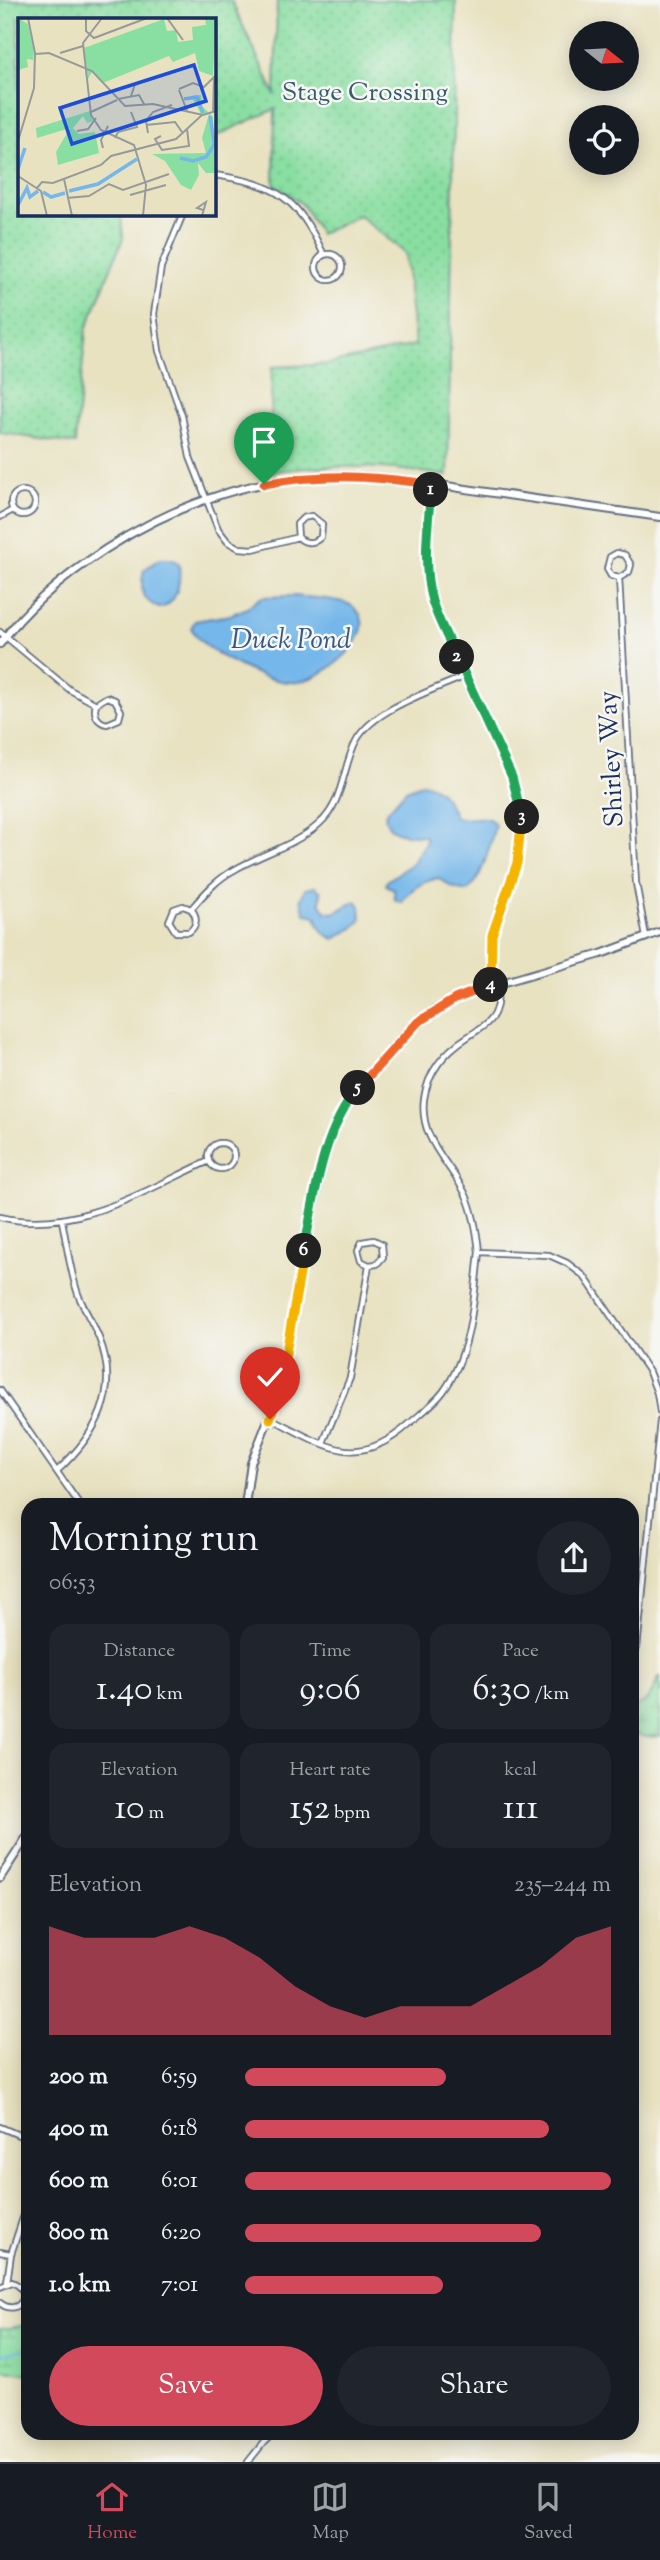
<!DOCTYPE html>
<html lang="en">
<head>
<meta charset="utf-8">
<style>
	body { margin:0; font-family:"Sorts Mill Goudy",serif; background:#20242c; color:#f1f3f6; height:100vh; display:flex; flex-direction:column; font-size:26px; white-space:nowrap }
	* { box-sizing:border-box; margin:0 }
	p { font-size:23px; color:#9ea1a6 }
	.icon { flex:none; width:38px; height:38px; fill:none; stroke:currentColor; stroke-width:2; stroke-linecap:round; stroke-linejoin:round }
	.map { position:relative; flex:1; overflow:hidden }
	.panel { position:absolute; left:21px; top:1498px; width:618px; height:942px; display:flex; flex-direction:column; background:#171b24; border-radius:21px; box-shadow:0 4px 18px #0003 }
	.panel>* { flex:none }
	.needle { width:46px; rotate:108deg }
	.tools { position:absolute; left:569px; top:21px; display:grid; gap:14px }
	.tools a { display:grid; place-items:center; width:70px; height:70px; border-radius:50%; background:#171b24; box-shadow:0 4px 18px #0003; font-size:35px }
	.pin { position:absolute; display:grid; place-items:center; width:60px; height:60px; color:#fff; margin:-72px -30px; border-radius:50% 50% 50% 0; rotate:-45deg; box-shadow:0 0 7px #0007 }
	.pin .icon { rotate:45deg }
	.km { position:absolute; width:35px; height:35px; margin:-18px; border-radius:50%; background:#222; color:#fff; font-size:19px; line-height:35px; text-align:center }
	.round { display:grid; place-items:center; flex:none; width:74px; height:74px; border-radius:37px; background:#20242c }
	.headline { display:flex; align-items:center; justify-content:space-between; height:119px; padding:0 28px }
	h1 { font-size:38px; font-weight:600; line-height:52px }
	.stats { display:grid; grid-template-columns:repeat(3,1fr); gap:10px; height:119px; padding:7px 28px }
	.stats div { display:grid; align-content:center; border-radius:18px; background:#20242c; text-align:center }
	.stats b { font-size:35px; font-weight:600 }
	.stats small { font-size:19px; font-weight:400 }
	.stats p { font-size:19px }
	.chart { height:196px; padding:14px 28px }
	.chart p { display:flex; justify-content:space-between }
	.chart svg { width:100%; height:126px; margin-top:7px; fill:#d1495b; opacity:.7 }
	.primary-button { display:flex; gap:14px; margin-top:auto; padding:14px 28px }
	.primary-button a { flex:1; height:80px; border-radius:42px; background:#d1495b; color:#fff; font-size:28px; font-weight:600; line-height:80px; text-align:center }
	.primary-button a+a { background:#20242c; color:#f1f3f6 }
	ul { padding:0 28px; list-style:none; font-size:23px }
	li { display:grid; grid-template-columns:112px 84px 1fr; align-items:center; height:52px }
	li i { height:18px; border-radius:9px; background:#d1495b }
	.menu { display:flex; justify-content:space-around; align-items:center; height:98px; border-top:2px solid #363941; background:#171b24; font-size:19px; color:#9ea1a6 }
	.menu a { display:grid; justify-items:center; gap:4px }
	.menu .on { color:#d1495b }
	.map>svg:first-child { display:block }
	.wetland { fill:url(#wetland-marsh); stroke:#528680; stroke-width:2 }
	.park { fill:url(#park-dots); stroke:#528680; stroke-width:2 }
	.water { fill:#75b7ea; stroke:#4873a4; stroke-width:2 }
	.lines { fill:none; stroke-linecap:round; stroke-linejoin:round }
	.stream { stroke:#75b7ea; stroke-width:2 }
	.minor-casing { stroke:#636e81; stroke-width:8 }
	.tertiary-casing { stroke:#636e81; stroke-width:10 }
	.minor { stroke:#fff; stroke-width:4.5 }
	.tertiary { stroke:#fff; stroke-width:6 }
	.split-1-casing { stroke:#fff; stroke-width:14 }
	.split-2-casing { stroke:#fff; stroke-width:14 }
	.split-3-casing { stroke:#fff; stroke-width:14 }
	.split-4-casing { stroke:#fff; stroke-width:14 }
	.split-5-casing { stroke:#fff; stroke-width:14 }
	.split-6-casing { stroke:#fff; stroke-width:14 }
	.split-7-casing { stroke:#fff; stroke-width:14 }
	.split-1 { stroke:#f0652b; stroke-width:9 }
	.split-2 { stroke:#22a559; stroke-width:9 }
	.split-3 { stroke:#22a559; stroke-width:9 }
	.split-4 { stroke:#f5b400; stroke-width:9 }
	.split-5 { stroke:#f0652b; stroke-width:9 }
	.split-6 { stroke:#22a559; stroke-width:9 }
	.split-7 { stroke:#f5b400; stroke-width:9 }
	.labels { text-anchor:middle; stroke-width:5; stroke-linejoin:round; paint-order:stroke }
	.park-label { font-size:26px; fill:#365b6f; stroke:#f6f6f2 }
	.street-label { font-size:26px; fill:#1b2f5e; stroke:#f6f6f2 }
	.water-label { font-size:28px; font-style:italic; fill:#365888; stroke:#f6f6f2 }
	.inset-river { fill:none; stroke:#75b7ea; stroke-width:3.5 }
	.inset-road { fill:none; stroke:#969a99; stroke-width:2 }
	.view { fill:#1d4ed8; fill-opacity:0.15; stroke:#1d4ed8; stroke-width:3.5 }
	.inset-edge { fill:none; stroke:#1b2f5e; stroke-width:3.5 }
</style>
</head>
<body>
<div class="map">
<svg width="660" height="2462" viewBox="0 0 660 2462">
	<defs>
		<pattern id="wetland-marsh" width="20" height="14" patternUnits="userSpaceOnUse" patternTransform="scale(1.75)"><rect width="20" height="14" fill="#89dea1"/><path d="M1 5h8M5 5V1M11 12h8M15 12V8" fill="none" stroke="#76bf8d"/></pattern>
		<pattern id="park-dots" width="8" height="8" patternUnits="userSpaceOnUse" patternTransform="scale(1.75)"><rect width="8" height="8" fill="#89dea1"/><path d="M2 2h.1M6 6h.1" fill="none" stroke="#76bf8d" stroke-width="1.8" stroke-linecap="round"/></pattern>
	</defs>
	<rect width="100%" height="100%" fill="#f6f6f2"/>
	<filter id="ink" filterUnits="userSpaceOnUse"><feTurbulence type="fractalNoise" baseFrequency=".0143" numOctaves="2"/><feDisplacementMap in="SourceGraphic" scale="14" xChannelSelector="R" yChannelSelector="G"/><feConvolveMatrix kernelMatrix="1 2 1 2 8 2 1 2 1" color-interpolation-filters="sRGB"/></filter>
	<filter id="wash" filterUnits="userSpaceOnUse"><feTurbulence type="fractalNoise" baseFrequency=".00686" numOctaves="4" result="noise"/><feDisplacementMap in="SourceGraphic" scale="28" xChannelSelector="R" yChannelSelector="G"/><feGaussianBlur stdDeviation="1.57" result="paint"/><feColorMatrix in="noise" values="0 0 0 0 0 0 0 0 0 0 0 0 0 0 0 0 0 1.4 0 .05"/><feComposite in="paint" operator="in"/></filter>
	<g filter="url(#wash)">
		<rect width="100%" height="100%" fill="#e8e2c1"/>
		<path class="wetland" d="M660 1676V1736L647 1737 632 1733V1708L648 1700Z
			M28 2325V2374L0 2369V2329Z"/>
		<path class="park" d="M0 0H231L275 95 277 0H456L448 476C388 466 330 463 270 472L272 367 329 364 415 345 405 253 359 215 320 234 303 205 274 184 275 109 214 137V19H19V214H121L123 238 86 330 75 444 0 433Z"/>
		<path class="water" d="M159 559H172L179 564C181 580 178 605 159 608 140 599 140 589 144 570Z
			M294 596C308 598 341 598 352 606 387 631 324 679 298 682 276 684 251 672 232 662 216 654 200 644 191 628L195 621 230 615 245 609 262 597Z
			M423 783C443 788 447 800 455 817 469 823 485 811 495 824 491 841 482 883 466 891L452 887 438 878C422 882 411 888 402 902L395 900 394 889 386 885 387 881 413 863 426 841 425 836C408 834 387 837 385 814L406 790Z
			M315 887 321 892 320 902 326 912 334 913 356 901 360 906 361 920 353 928 334 939C322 933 319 929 316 916L305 914 301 899 305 889Z"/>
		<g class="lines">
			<path class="stream" d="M0 2354 28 2349"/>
		</g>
	</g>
	<g filter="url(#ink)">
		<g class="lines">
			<g class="minor-casing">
				<path id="minor" d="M214 175C277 184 297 197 324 255
					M183 214 161 267 154 314 159 351 182 416 190 457 218 529 228 542 239 548 253 549 298 537C305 544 314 544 321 537L322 524 312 516 303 518 297 524 298 537
					M316 267a13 13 0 1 1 26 0a13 13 0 1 1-26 0Z
					M430 484 427 571 432 601 512 777 522 813V834L517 863 492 935 491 986
					M11 503a12 12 0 1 1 24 0a12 12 0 1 1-24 0Z
					M0 517 13 510
					M619 578 611 576 607 569 610 557 617 553 625 555 631 565 629 572 619 578 636 883 646 937
					M0 632 70 690 96 704C93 714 97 722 107 724L119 719 121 711 115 700 107 697 96 704
					M191 909C198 917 197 926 189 932H176L169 921 174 909 183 906 191 909C204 894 217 879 234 870 261 854 296 845 319 824 344 802 342 768 356 741 373 709 432 691 465 676
					M208 1156a13 13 0 1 1 26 0a13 13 0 1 1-26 0Z
					M0 1217C75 1235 143 1191 209 1161
					M479 1252 549 1255 567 1263 584 1276 649 1372 657 1393 660 1412
					M0 1390 80 1505
					M270 1418C293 1429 319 1446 345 1450 369 1453 391 1440 408 1425 420 1414 434 1404 443 1392 472 1353 474 1297 479 1252 477 1232 474 1213 466 1195 450 1162 419 1140 424 1099 428 1071 445 1051 469 1036 479 1029 491 1023 495 1011 499 1002 497 993 496 984
					M323 1443 350 1378 369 1265 377 1264 383 1257 382 1244 374 1240 362 1242 358 1250 361 1261 369 1265
					M57 1471C96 1435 121 1392 99 1338 93 1323 84 1310 78 1294 70 1271 67 1245 62 1221
					M632 1657 637 1648 660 1421
					M0 2127 28 2139
					M0 2252 11 2254
					M7 2282 11 2254 28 2203
					M0 2287 12 2282C35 2291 19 2318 0 2303
					M248 2462 264 2442 275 2432"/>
			</g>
			<g class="tertiary-casing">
				<path id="tertiary" d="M0 644C28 605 66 575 106 549 169 508 243 481 319 476 368 473 418 482 466 489 531 498 595 508 660 517
					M245 1505 251 1463 279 1392 301 1264 323 1163 337 1120 350 1098 404 1036 434 1010 455 999 491 986 601 954 660 932
					M0 1878 28 1835"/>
			</g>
			<use href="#minor" class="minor"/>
			<use href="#tertiary" class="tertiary"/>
		</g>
	</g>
	<g class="lines" filter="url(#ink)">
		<g class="split-1-casing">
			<path id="split-1" d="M264 484C322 473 371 476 430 484L431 490"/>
		</g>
		<g class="split-2-casing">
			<path id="split-2" d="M431 490C428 525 422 566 432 601 438 620 448 639 457 657"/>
		</g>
		<g class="split-3-casing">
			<path id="split-3" d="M457 657 512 777 522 817"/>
		</g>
		<g class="split-4-casing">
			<path id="split-4" d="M491 985 492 935 517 863 522 817"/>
		</g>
		<g class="split-5-casing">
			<path id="split-5" d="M358 1088 418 1022 455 999 491 985"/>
		</g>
		<g class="split-6-casing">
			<path id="split-6" d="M304 1251C315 1195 321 1134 358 1088"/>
		</g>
		<g class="split-7-casing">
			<path id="split-7" d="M270 1419 279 1392 304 1251"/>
		</g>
		<use href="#split-1" class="split-1"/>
		<use href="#split-2" class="split-2"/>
		<use href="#split-3" class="split-3"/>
		<use href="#split-4" class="split-4"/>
		<use href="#split-5" class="split-5"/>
		<use href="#split-6" class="split-6"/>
		<use href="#split-7" class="split-7"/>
	</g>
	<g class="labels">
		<g class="park-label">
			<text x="365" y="100">Stage Crossing</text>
		</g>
		<g class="street-label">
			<text transform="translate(610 759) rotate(-93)" y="9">Shirley Way</text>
		</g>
		<g class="water-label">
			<text x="291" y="648">Duck Pond</text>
		</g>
	</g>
	<g transform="translate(18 18)">
		<rect width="198" height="198" fill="#e8e2c1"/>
		<path d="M0 0 10 6 16 32 15 42 9 41 10 49 0 52Z" fill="#89dea1"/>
		<path d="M183 77 184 88 195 99 198 155H188L180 145 181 157 173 172 163 167 147 143 134 136 188 135 184 120 191 96H183L173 78Z" fill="#89dea1"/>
		<path d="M187 0H198L195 58 181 53 177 35 155 44 151 38 85 65 74 54 70 61 66 30 146 1 149 13 158 12 160 24 175 22 174 9 188 7ZM72 93 75 103 69 105 65 98 55 110 61 116 77 114 81 135 40 147 38 134 52 110 19 120 18 110Z" fill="#89dea1"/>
		<path class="inset-river" d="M166 81 179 79 185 95M192 98 196 125M162 140 175 143 188 139 198 124M0 151 7 130M51 173 80 166 119 141M25 174 33 179 47 175M0 187 9 170 12 179 20 173"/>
		<path class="inset-road" d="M68 0V13L76 20 129 0M84 0 65 25 73 97 83 112 116 127 128 167 125 198M149 0 165 22M42 35 65 28M17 36 31 35 74 53 107 88 135 86 185 97 198 93M161 71 175 65 186 69 196 59 195 95M161 72 169 93M113 78 117 66 131 62M100 81 121 77 126 86M73 94 99 82M128 107 157 104 164 114M59 113 70 111 78 100M130 115 128 103 135 94 154 87M143 118 137 121 144 132 171 128 169 111M97 120 100 114 119 109 113 94M0 123 16 70 17 35 10 0M85 130 83 122 90 108M0 158 23 173 29 198M46 161 54 198M19 170 24 164 35 165 83 147 93 138 158 121 184 97M112 177 148 167M49 180 71 178 91 166 105 172 151 156M184 198 188 184 179 190 185 192"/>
		<path class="view" d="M176 47 188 83 54 126 42 90Z"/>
		<rect width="198" height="198" class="inset-edge"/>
	</g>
</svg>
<div class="tools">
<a><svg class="needle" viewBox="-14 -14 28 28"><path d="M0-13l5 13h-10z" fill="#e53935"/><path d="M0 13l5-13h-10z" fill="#9ea1a6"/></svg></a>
<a><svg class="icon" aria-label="locate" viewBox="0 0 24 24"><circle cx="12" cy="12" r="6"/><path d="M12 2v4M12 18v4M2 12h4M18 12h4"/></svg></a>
</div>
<div class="pin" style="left:264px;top:484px;background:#1e9e55"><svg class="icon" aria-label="arrive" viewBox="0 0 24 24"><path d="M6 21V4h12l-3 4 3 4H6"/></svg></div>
<div class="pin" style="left:270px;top:1419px;background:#d93025"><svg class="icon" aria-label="check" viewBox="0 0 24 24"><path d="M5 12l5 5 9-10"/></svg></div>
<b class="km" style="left:431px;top:490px">1</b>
<b class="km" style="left:457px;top:657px">2</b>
<b class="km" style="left:522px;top:817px">3</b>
<b class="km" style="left:491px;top:985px">4</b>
<b class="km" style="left:358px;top:1088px">5</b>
<b class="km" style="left:304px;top:1251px">6</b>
<section class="panel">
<div class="headline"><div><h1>Morning run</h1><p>06:53</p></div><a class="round"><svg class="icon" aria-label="share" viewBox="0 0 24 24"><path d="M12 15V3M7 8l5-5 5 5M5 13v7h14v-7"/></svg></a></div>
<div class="stats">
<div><p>Distance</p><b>1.40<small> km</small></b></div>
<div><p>Time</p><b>9:06</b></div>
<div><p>Pace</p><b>6:30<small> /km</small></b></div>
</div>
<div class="stats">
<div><p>Elevation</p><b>10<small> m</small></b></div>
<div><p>Heart rate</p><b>152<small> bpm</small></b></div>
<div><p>kcal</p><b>111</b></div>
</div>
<div class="chart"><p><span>Elevation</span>235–244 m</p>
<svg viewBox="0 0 160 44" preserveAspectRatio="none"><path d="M0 44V6L10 10L20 10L30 10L40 6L50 10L60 17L70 27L80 34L90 38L100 34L110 34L120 34L130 27L140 20L150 10L160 6V44z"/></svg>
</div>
<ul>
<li><b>200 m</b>6:59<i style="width:55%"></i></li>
<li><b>400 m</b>6:18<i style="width:83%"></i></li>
<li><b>600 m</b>6:01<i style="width:100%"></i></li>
<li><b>800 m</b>6:20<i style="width:81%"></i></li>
<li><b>1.0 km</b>7:01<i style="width:54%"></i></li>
</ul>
<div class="primary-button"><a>Save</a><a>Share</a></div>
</section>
</div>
<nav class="menu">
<a class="on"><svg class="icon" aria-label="home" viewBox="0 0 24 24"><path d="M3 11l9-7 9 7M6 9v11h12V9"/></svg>Home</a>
<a><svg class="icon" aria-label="map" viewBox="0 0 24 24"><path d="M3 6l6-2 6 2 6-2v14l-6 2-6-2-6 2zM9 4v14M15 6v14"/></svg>Map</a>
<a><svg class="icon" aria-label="saved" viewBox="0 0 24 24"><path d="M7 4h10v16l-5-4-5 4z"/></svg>Saved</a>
</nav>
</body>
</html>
